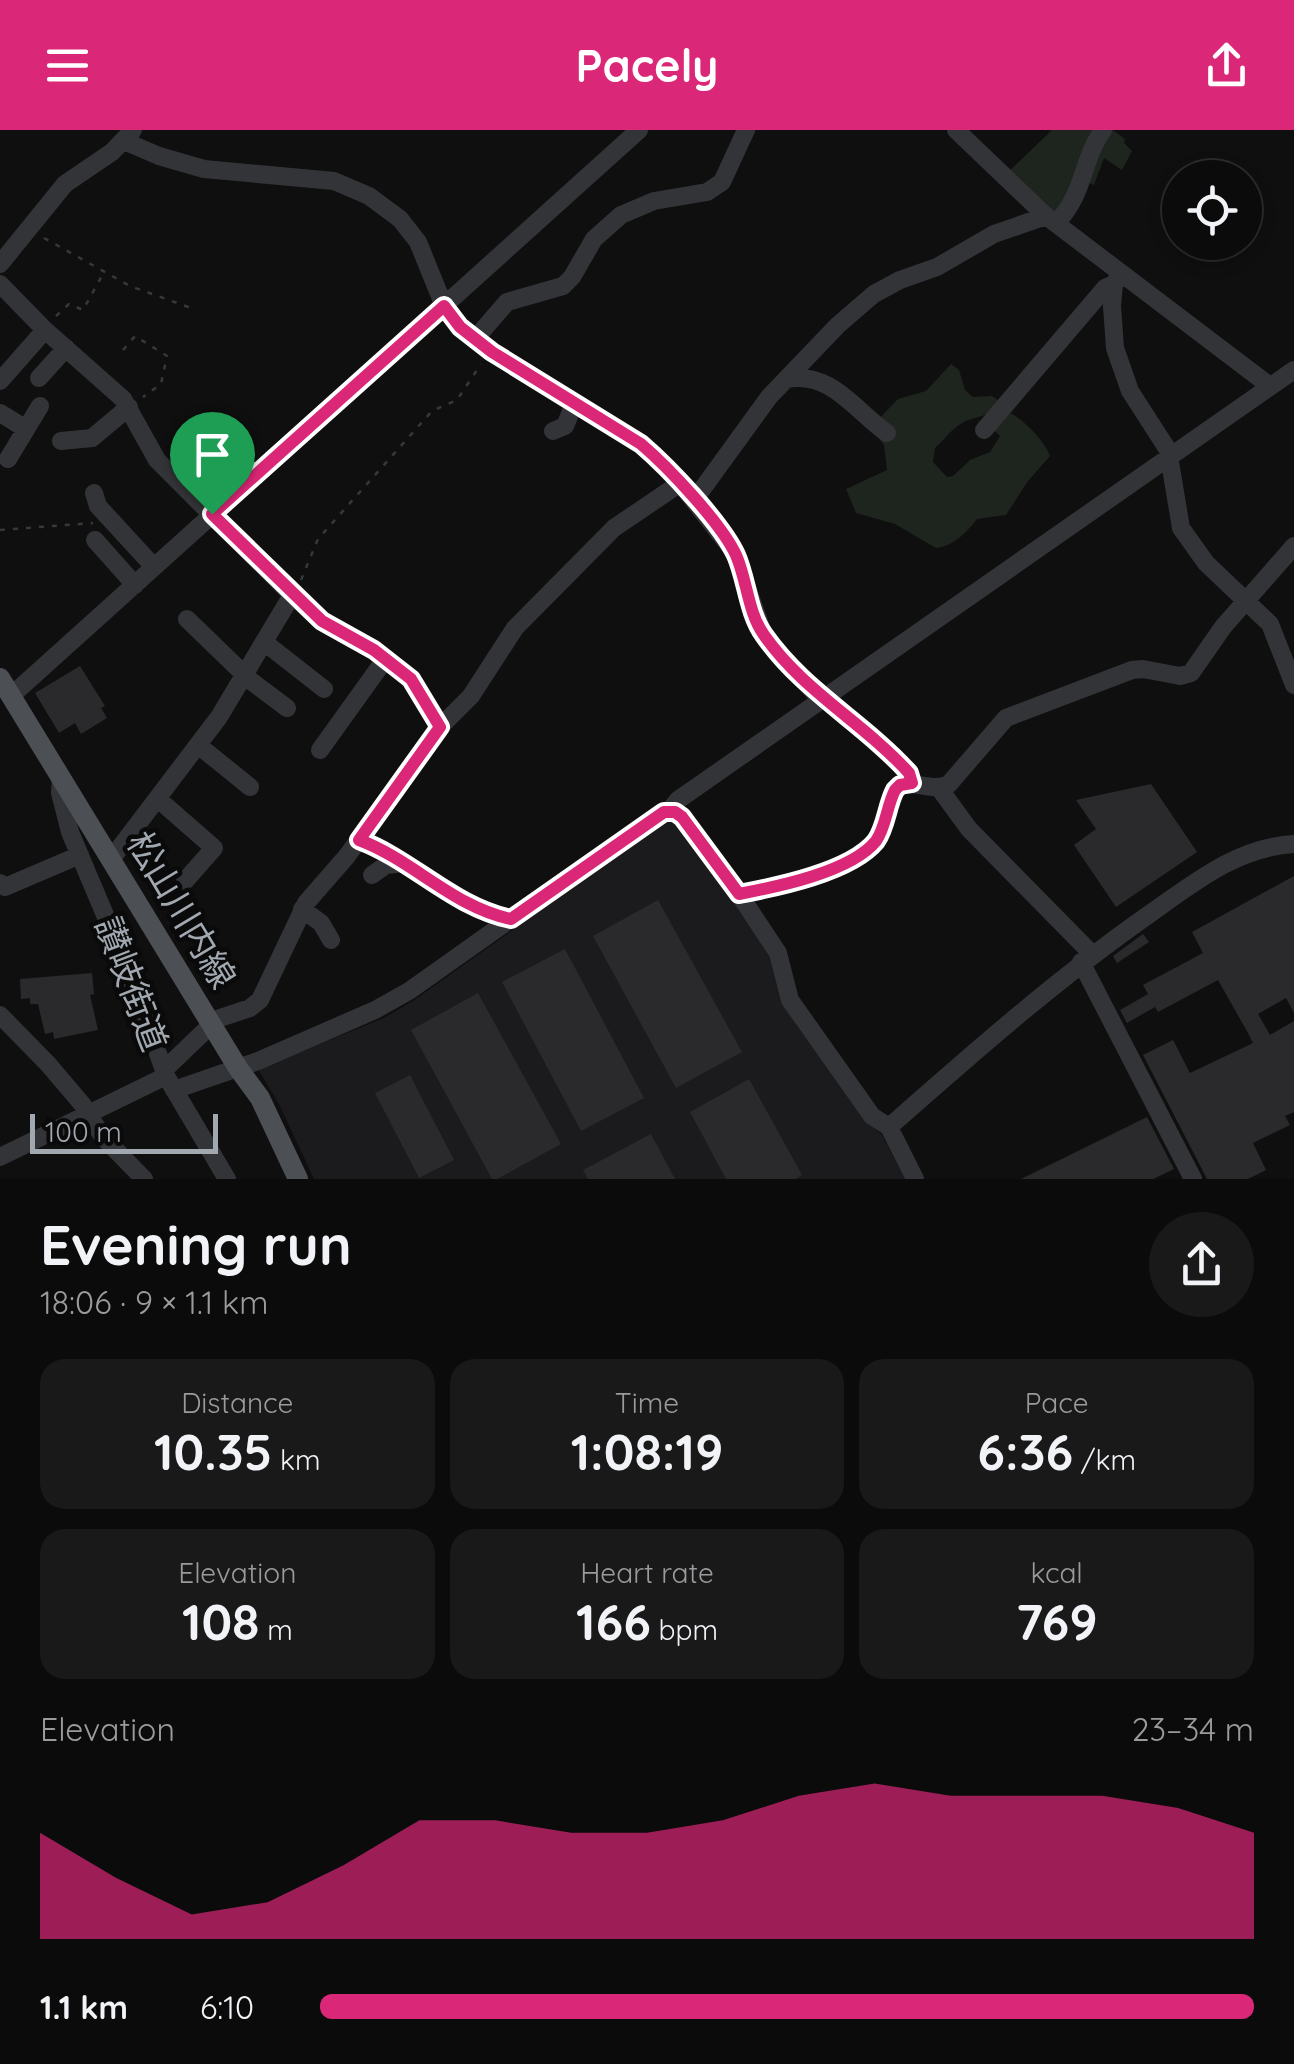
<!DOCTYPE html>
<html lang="en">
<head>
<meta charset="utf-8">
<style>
	body { margin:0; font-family:Quicksand,"Noto Sans JP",sans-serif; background:#19191a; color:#f1f3f6; height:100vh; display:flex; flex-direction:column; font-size:38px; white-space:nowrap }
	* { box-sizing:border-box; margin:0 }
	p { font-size:32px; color:#9a9b9d }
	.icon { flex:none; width:55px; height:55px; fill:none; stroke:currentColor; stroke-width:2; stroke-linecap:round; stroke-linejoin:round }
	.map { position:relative; height:1049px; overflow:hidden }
	.sheet { display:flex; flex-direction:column; background:#0b0b0c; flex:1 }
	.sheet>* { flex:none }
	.buttons { position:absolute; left:1162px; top:30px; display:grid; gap:20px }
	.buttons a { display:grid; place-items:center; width:100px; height:100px; border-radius:50%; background:#0b0b0c; box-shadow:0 5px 15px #0003,0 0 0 2px #2b2b2d; font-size:50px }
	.scale { position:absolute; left:30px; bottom:25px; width:188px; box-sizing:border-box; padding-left:10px; border:5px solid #a1a8b0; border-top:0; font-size:28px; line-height:35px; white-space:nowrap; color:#a1a8b0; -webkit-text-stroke:8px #0a0a0b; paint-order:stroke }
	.pin { position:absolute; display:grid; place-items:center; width:85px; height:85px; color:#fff; margin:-102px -42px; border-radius:50% 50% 50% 0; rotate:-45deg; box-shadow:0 0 10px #0007 }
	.pin .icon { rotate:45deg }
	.round { display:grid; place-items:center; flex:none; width:105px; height:105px; border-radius:52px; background:#19191a }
	.headline { display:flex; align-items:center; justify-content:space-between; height:170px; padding:0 40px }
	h1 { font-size:55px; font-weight:700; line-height:75px }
	.figures { display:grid; grid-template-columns:repeat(3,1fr); gap:15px; height:170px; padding:10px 40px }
	.figures div { display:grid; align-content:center; border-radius:25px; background:#19191a; text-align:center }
	.figures b { font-size:50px; font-weight:700 }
	.figures small { font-size:28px; font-weight:400 }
	.figures p { font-size:28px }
	.chart { height:280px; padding:20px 40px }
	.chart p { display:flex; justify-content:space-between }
	.chart svg { width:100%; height:180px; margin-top:10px; fill:#db2777; opacity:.7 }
	ul { padding:0 40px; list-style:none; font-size:32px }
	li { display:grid; grid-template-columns:160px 120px 1fr; align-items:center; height:75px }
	li i { height:25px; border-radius:12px; background:#db2777 }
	header { display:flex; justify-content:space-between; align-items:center; height:130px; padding:0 40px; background:#db2777; color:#fff; font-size:45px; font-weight:700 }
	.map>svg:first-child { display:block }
	.built { fill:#1b1b1d }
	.green { fill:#1e241e }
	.building { fill:#2a2a2c }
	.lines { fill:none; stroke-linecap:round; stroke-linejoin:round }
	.path { stroke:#36393c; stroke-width:2.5; stroke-dasharray:5 8; stroke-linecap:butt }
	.minor { stroke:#323437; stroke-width:18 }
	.major { stroke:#4c4f54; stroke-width:20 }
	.route-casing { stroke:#fff; stroke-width:20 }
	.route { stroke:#db2777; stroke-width:12 }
	.labels { text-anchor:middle; stroke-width:9; stroke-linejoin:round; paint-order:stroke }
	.street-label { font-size:35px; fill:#a1a8b0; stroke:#0a0a0b }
</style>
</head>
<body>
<header><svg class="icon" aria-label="menu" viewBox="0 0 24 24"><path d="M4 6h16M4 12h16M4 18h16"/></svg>Pacely<svg class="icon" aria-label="share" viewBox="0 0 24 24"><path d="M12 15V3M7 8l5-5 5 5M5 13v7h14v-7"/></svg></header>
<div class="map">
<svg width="1294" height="1049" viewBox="0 0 1294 1049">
	<rect width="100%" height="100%" fill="#0f0f10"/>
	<path class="built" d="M674 690 683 693 771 826 785 875 798 897 865 990 882 1005 905 1049H314L280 976 258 939 384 888 413 871 666 691Z"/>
	<path class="green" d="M1052 0H1113L1125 9 1124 13 1132 21 1122 40 1104 28 1094 55 1080 49 1058 87 1007 43Z
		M951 234 959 240 965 260 973 267 992 266 998 270C991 290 975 284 959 295 950 301 943 311 935 318L933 332 947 347 953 346 970 330 990 322 1000 306 994 300 1007 282C1021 286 1046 312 1050 326L1028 351 1006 385 977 389C967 402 954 416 936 418L895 394 856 383 846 359 887 340 884 315 870 298 898 269 926 261Z"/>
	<path class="building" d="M80 536 105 576 101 578 107 588 81 604 75 593 59 603 35 563Z
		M1151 654 1197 722 1116 777 1074 715 1096 699 1076 670Z
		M1294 746V883L1286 868 1258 884 1270 905 1294 891V982L1285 986 1290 995 1253 1013 1266 1040 1248 1049H1207L1143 925 1173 910 1190 943 1253 913 1248 903 1218 850 1158 882 1155 877 1127 893 1120 880 1148 864 1143 855 1203 823 1192 802Z
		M658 770 742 922 676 958 593 806Z
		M1143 804 1149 812 1117 833 1113 826Z
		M565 819 644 968 581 1001 502 852Z
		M92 843 94 864 90 865 98 900 54 909 53 902 45 904 38 874H30V868L21 869 20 849Z
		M478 863 561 1014 497 1049H492L411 900Z
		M410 945 454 1030 419 1048 375 963Z
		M749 949 802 1045 795 1049H726L690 982Z
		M1147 987 1174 1039 1153 1049H1021Z
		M651 1004 675 1049H588L583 1040Z"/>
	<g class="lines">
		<path class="path" d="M44 108 130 156 191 178
			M56 186 69 174 83 180 104 142
			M123 220 135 206 167 226 161 254 143 267
			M0 400 93 393
			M301 450 318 409 432 281 457 270 481 234"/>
		<path class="minor" d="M956 0 1046 86 1270 256
			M124 11 159 26 204 39 334 51 369 66 400 89 418 112 444 176 461 197 492 222 641 314 672 343 735 423 764 506 813 561 843 583 905 639 911 653
			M1056 93C1085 64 1081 31 1103 0
			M0 134 65 54 112 22 133 0
			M1121 143 1114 154 1112 176 1115 218 1130 261 1168 320 1181 398 1206 433 1270 494 1294 555
			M0 154 45 200 123 269 157 330 292 465 321 491 373 520 411 549 440 597
			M475 209 507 172 563 156 572 147 594 109 621 85 654 71 707 62 722 52 746 0
			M39 248 66 218
			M787 249C832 241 855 281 887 303
			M0 251 45 200
			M0 283 26 299
			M984 300 1105 158 1114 154
			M553 301 565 296 575 272
			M61 311 92 308 129 277
			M8 329 40 276
			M94 363 98 376 154 437
			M695 369 769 267 838 195 874 164 900 150 937 137 994 104 1046 86
			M95 410 135 455
			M187 489 251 551 287 578
			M264 512 324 559
			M11 566 639 0
			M198 615 250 657
			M320 620 386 528
			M61 649 60 663 70 702 127 837 166 946 227 1049
			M939 658 969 699 1092 824
			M158 669 214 718 185 751
			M669 681 682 687 739 764 778 823 790 870 872 986 889 997 915 1049
			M359 710C413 729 453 777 511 789
			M112 728 219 587 292 465
			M372 745 386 735 404 733
			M0 753 5 757 80 725
			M739 764C777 757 850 743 875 711 889 695 885 671 900 655 918 651 933 662 949 654L1006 588 1132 540 1143 539 1180 546 1191 543 1223 497 1294 416
			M302 779 321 793 331 810
			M1081 832 1193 1049
			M0 885 48 934 82 974 103 1007 144 1049
			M211 891 250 878 260 870 306 773 347 726 440 597 471 566 515 498 614 398 679 354
			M164 940 212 894
			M174 960 258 931 375 880 409 861 660 683 669 681 678 670 1294 240
			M889 997C974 922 1058 848 1151 783 1195 752 1238 717 1294 714
			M0 1027 166 946"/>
		<path class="major" d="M0 548 238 938 260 968 298 1049"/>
	</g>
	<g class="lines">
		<g class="route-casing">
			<path id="route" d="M444 176 460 197 492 222 641 314C669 338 721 393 736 425 747 450 748 483 764 505 803 561 864 593 909 643L912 653 900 655 895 660C887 675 886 697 876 711 851 742 776 757 739 764L682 687 675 682H664L511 789C453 777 413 730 359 710L440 597 411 549 374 520 322 491 212 384Z"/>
		</g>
		<use href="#route" class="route"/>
	</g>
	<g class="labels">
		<g class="street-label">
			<text transform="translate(181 780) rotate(59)" y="12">松山川内線</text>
			<text transform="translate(131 854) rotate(69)" y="12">讃岐街道</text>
		</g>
	</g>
</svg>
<div class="buttons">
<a><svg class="icon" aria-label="locate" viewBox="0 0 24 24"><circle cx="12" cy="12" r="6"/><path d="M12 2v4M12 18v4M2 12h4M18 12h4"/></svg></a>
</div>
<div class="scale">100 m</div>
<div class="pin" style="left:212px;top:384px;background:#1e9e55"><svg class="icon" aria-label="arrive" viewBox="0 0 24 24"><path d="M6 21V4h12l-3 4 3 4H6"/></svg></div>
</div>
<section class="sheet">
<div class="headline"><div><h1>Evening run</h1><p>18:06 · 9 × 1.1 km</p></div><a class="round"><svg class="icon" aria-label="share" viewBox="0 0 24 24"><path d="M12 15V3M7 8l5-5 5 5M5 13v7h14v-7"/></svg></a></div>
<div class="figures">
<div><p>Distance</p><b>10.35<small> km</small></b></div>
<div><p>Time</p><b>1:08:19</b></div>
<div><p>Pace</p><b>6:36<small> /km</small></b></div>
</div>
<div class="figures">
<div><p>Elevation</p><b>108<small> m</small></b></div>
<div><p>Heart rate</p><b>166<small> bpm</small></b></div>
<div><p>kcal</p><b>769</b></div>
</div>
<div class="chart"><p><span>Elevation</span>23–34 m</p>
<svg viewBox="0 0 160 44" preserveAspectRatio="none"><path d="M0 44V18L10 29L20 38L30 35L40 26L50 15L60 15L70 18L80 18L90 15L100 9L110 6L120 9L130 9L140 9L150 12L160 18V44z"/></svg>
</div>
<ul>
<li><b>1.1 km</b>6:10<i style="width:100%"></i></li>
</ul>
</section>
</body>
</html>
